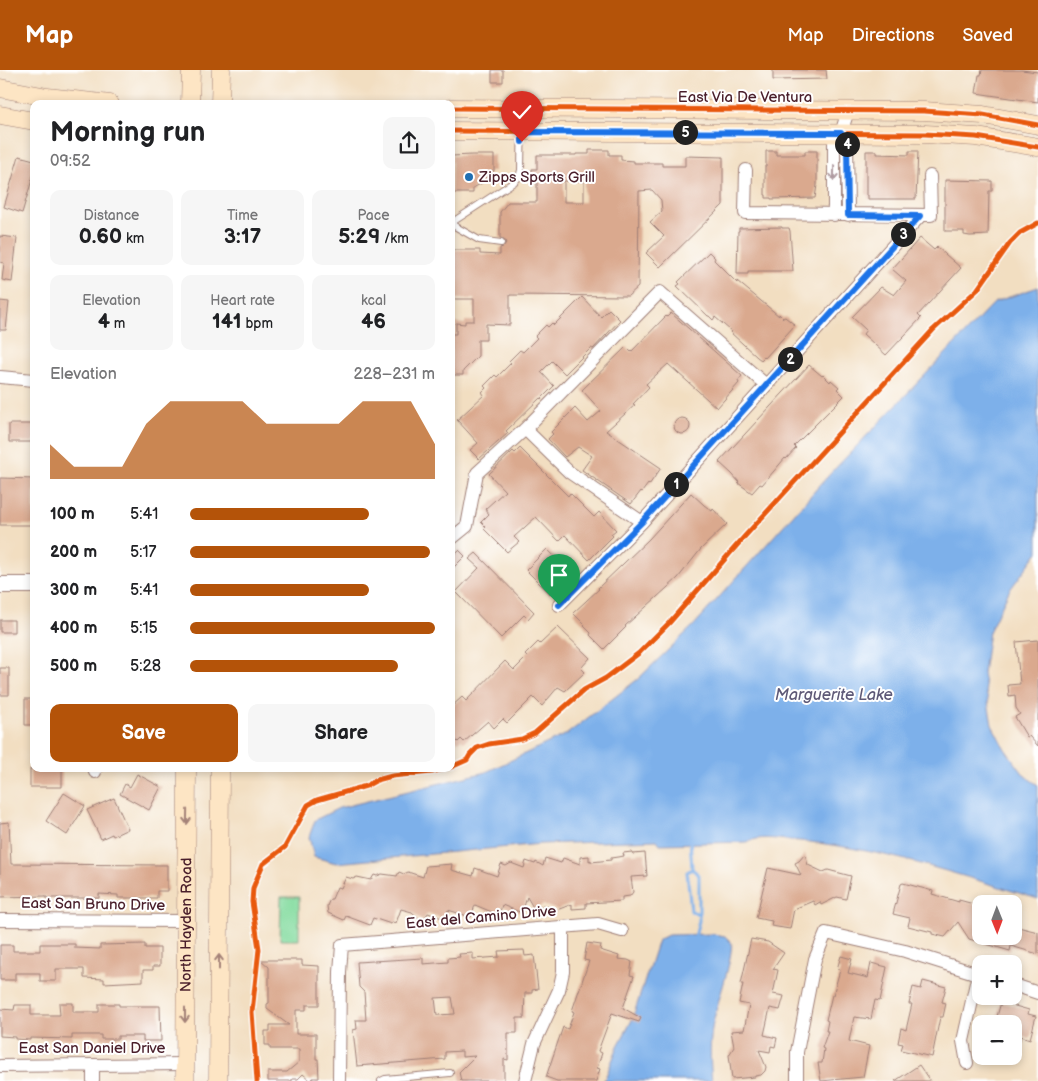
<!DOCTYPE html>
<html lang="en">
<head>
<meta charset="utf-8">
<style>
	body { margin:0; font-family:"Balsamiq Sans",sans-serif; background:#f6f6f6; color:#202124; height:100vh; display:flex; flex-direction:column; font-size:19px; white-space:nowrap }
	* { box-sizing:border-box; margin:0 }
	p { font-size:16px; color:#757577 }
	.icon { flex:none; width:28px; height:28px; fill:none; stroke:currentColor; stroke-width:2; stroke-linecap:round; stroke-linejoin:round }
	.map { position:relative; flex:1; overflow:hidden }
	.panel { position:absolute; left:30px; top:30px; width:425px; height:672px; display:flex; flex-direction:column; background:#fff; border-radius:10px; box-shadow:0 2px 8px #0003 }
	.panel>* { flex:none }
	.needle { width:32px; rotate:179deg }
	.buttons { position:absolute; left:972px; top:825px; display:grid; gap:10px }
	.buttons a { display:grid; place-items:center; width:50px; height:50px; border-radius:10px; background:#fff; box-shadow:0 2px 8px #0003; font-size:25px }
	.pin { position:absolute; display:grid; place-items:center; width:42px; height:42px; color:#fff; margin:-51px -21px; border-radius:50% 50% 50% 0; rotate:-45deg; box-shadow:0 0 5px #0007 }
	.pin .icon { rotate:45deg }
	.km { position:absolute; width:25px; height:25px; margin:-12px; border-radius:50%; background:#222; color:#fff; font-size:14px; line-height:25px; text-align:center }
	.round { display:grid; place-items:center; flex:none; width:52px; height:52px; border-radius:10px; background:#f6f6f6 }
	.head { display:flex; align-items:center; justify-content:space-between; height:85px; padding:0 20px }
	h1 { font-size:28px; font-weight:700; line-height:38px }
	.figures { display:grid; grid-template-columns:repeat(3,1fr); gap:8px; height:85px; padding:5px 20px }
	.figures div { display:grid; align-content:center; border-radius:10px; background:#f6f6f6; text-align:center }
	.figures b { font-size:21px; font-weight:700 }
	.figures small { font-size:14px; font-weight:400 }
	.figures p { font-size:14px }
	.chart { height:140px; padding:10px 20px }
	.chart p { display:flex; justify-content:space-between }
	.chart svg { width:100%; height:90px; margin-top:5px; fill:#b45309; opacity:.7 }
	.action { display:flex; gap:10px; margin-top:auto; padding:10px 20px }
	.action a { flex:1; height:58px; border-radius:10px; background:#b45309; color:#fff; font-size:20px; font-weight:700; line-height:58px; text-align:center }
	.action a+a { background:#f6f6f6; color:#202124 }
	ul { padding:0 20px; list-style:none; font-size:16px }
	li { display:grid; grid-template-columns:80px 60px 1fr; align-items:center; height:38px }
	li i { height:12px; border-radius:6px; background:#b45309 }
	header { display:flex; align-items:center; gap:30px; box-sizing:border-box; height:70px; padding:0 25px; background:#b45309; color:#fff }
	header strong { font-size:24px }
	nav { display:flex; gap:28px; margin-inline-start:auto; font-size:18px }
	.map>svg:first-child { display:block }
	.green { fill:#83db9f; stroke:#667d65 }
	.water { fill:#7db0ea; stroke:#64688a }
	.lines { fill:none; stroke-linecap:round; stroke-linejoin:round }
	.stream { stroke:#7db0ea; stroke-width:3 }
	.building { fill:#daa98e; fill-rule:evenodd }
	.service-casing { stroke:#9e7e76; stroke-width:8 }
	.minor-casing { stroke:#9e7e76; stroke-width:14 }
	.tertiary-casing { stroke:#9e7e76; stroke-width:18 }
	.secondary-casing { stroke:#9e7e76; stroke-width:19 }
	.service { stroke:#fff; stroke-width:6 }
	.minor { stroke:#fff; stroke-width:12 }
	.tertiary { stroke:#fff; stroke-width:16 }
	.secondary { stroke:#fde5c4; stroke-width:18 }
	.cycleway-casing { stroke:#fff; stroke-width:8 }
	.cycleway { stroke:#e8590c; stroke-width:5 }
	.oneway { stroke:#ae9aa0 }
	.oneway2 { stroke:#a48278 }
	.route-casing { stroke:#fff; stroke-width:10 }
	.route { stroke:#1a73e8; stroke-width:6 }
	.poi-dot { fill:#1f6fb2; stroke:#fff; stroke-width:2 }
	.labels { text-anchor:middle; stroke-width:4; stroke-linejoin:round; paint-order:stroke }
	.street-label { font-size:15px; fill:#4a1f2b; stroke:#fff }
	.poi-label { font-size:15px; fill:#4a1f2b; stroke:#fff; text-anchor:start }
	.water-label { font-size:16px; font-style:italic; fill:#5e5977; stroke:#fff }
</style>
</head>
<body>
<header>
<strong>Map</strong>
<nav><a>Map</a><a>Directions</a><a>Saved</a></nav>
</header>
<div class="map">
<svg width="1038" height="1011" viewBox="0 0 1038 1011">
	<rect width="100%" height="100%" fill="#fff"/>
	<filter id="ink" filterUnits="userSpaceOnUse"><feTurbulence type="fractalNoise" baseFrequency=".02" numOctaves="2"/><feDisplacementMap in="SourceGraphic" scale="10" xChannelSelector="R" yChannelSelector="G"/><feConvolveMatrix kernelMatrix="1 2 1 2 8 2 1 2 1" color-interpolation-filters="sRGB"/></filter>
	<filter id="wash" filterUnits="userSpaceOnUse"><feTurbulence type="fractalNoise" baseFrequency=".0096" numOctaves="4" result="noise"/><feDisplacementMap in="SourceGraphic" scale="20" xChannelSelector="R" yChannelSelector="G"/><feGaussianBlur stdDeviation="1.12" result="paint"/><feColorMatrix in="noise" values="0 0 0 0 0 0 0 0 0 0 0 0 0 0 0 0 0 1.4 0 .05"/><feComposite in="paint" operator="in"/></filter>
	<g filter="url(#wash)">
		<rect width="100%" height="100%" fill="#f2dec1"/>
		<path class="green" d="M281 827H299V870H280Z"/>
		<path class="water" d="M1038 217V482L1009 521 989 562 983 603 992 655 1005 679 1025 706 1038 715V829C957 804 874 776 788 770 775 769 759 766 747 772L660 774 657 770 541 774 336 793 314 787 309 767 315 750 339 738 486 702 567 664 638 609 694 555 829 405 995 232Z
			M713 864 725 866 732 873C730 899 720 923 714 949 709 968 710 991 712 1011H604L618 976 632 950 658 870 668 865Z"/>
		<g class="lines">
			<path class="stream" d="M690 769 692 799 699 805V851L695 867
				M692 799 687 802 691 841 699 844"/>
		</g>
		<g id="blocks">
			<path class="building" d="M492 0H503V12H492Z
				M773 0H826L827 9 773 10Z
				M982 0H1021L1038 2V32L976 23 979 5H981Z
				M589 80H609V85H621V90L634 91V93H662V96H685V86L723 87V135L660 197 646 183 664 166 650 152 662 141 661 130 652 120 639 121 638 217 628 226 510 225V255L486 254V270H478V286L463 301V305H451V264H456V253L465 254V251H474V229H451V180H480V184L500 185V178L503 177 506 173 504 169 500 168V142L508 132H537V108H532V99H537V85H576V84H589ZM564 111H584V132H564Z
				M766 81H776V85H805V81H817V115L815 128 771 129V128H766V125H765V96H766Z
				M866 81H877V84L909 85V81H918L916 129H868V125H866Z
				M472 85H494V101H490L484 112 473 118V123H451L452 86Z
				M19 86 34 90V103L22 143 4 137Z
				M945 110 992 111V121H989L988 165 970 166 964 165V161H945Z
				M782 157V158H789L790 161 793 201H748V204H737L738 161H739V158Z
				M0 166 17 168 12 212 2 210 4 193 0 192Z
				M920 168 934 180 937 177 961 198 918 245 921 248 886 285 863 264 866 260 852 247 881 217 894 225 906 211 892 199Z
				M709 182 715 188 714 190 737 213V211L779 246V244L783 248 785 247 795 255 765 288 764 287 761 290 757 287 730 262 731 261 715 247 713 250 709 246H708L677 216 680 214 678 212Z
				M582 227 601 247 609 239 620 250 593 279 591 278 565 304 552 291 541 302 554 316 541 329 540 328 506 361 508 363 479 389 470 380 478 373 457 350 484 325 482 322 486 318 484 316 495 305 497 307 511 293 509 291 520 280 523 282 537 268 535 266 546 255 548 257 552 253 554 255Z
				M0 231 9 232 6 260H0Z
				M671 243 742 306 738 311 739 313 717 338 668 294 646 314 649 317 633 334 635 335 606 361 661 398 649 415 648 414 642 422 641 421 631 434 582 400 592 386 578 377 565 387 548 369 553 364 551 362 575 338 588 352 601 341 582 320 626 277 631 282 666 246 667 247Z
				M809 295 822 306 823 305 830 312 831 310 839 317 837 319 844 326 794 376 796 378 786 389 785 388 762 415 760 414 752 423 738 413 739 412 732 404 719 392Z
				M674 356a8 8 0 1 1 16 0a8 8 0 1 1-16 0Z
				M9 354H34V372H9Z
				M520 378 568 426 570 423 594 447 599 442 616 460 611 464 613 466 589 490 565 465 559 471 536 447 514 467 519 472 507 482 484 459 486 457 481 452 489 444 485 439 505 421 489 404 513 381 515 383Z
				M0 408 34 409V455H0Z
				M691 423 704 435 712 441 713 439 727 454 701 479 678 508 625 556 626 557 604 579 590 565 591 563 584 556 585 555 573 543 599 519 598 518 649 469Z
				M547 479 571 502 569 504 574 509 556 526 552 522 550 524 526 500Z
				M459 480 465 486 451 500V487Z
				M476 483 534 542 528 549 524 545 501 568 456 522 479 498 469 489Z
				M0 550H14V562H0Z
				M558 557 590 588 581 598 585 602 565 621 558 617 542 636 533 627 507 653 503 649 494 658 488 651 464 672 461 669 458 672 451 665V637L462 627 466 631 505 591 514 600 527 587 525 585 538 572 540 574Z
				M1038 570V676L1029 666 1027 667 1015 647 1020 644 1016 638 1015 625 1009 626 1008 615 1020 614 1016 572Z
				M0 598H9V625H0Z
				M25 629H34V655H25Z
				M30 699H62V717H30Z
				M137 704 161 717 149 740 120 724 125 714 130 717Z
				M64 723 85 736 67 765 46 751Z
				M114 728 128 759 113 766 112 764 101 769 87 740Z
				M9 752 11 794 167 795V821H157V828H118V825L99 824V828H46V826L0 827V753Z
				M632 782 633 784 645 783 647 806 631 807 633 822 630 826 622 827V831L586 833V838L572 839V834L557 840 543 835 534 839 527 827 522 843 502 835 499 845 475 835 471 847 448 840 445 849 428 843 422 851 412 842 401 839 396 853 392 852 391 854 373 848 370 855 346 846 344 850 328 843 327 836 330 829H332L337 817 341 818 346 807 353 809 357 807 371 810 374 805 377 806 382 804 397 806 399 802 404 804 408 802 423 807 426 796 452 794 451 800 473 806 475 798 497 806 501 794 506 796 511 793 524 798 526 791 535 794 536 792 543 796 545 788 561 793 563 788 580 794V787L589 786V791L591 790V792L611 790V788L624 786 623 783Z
				M805 784 808 795 823 802 828 800 851 806 846 829 837 827 821 835 820 832 815 835 813 831 794 839 790 859 771 856 772 851 756 848 768 798 801 805 795 793 799 791Z
				M903 813 933 821 932 824 959 832V830L981 836V866H1014V856L1038 862V884L1011 876 1010 881 969 869 958 852 945 867 932 864V862L908 856 910 848 893 844 901 814Z
				M751 869 768 872 784 883 773 899 778 900 773 924 784 926 780 940 770 938 764 965 777 968 775 977 771 976 770 982 759 980 766 997 765 1001 761 1005 755 1006V1007L732 1009 729 985 734 977 731 961 744 960 749 935 739 933 743 914H741Z
				M587 873 601 875 600 880 619 886 618 889 628 890 632 892 630 905 634 906 623 938 641 948 639 952 612 943 598 981 602 983 597 998 600 999 596 1011H557L546 1007 563 957 568 959 574 942 572 941 589 891 584 890Z
				M40 874H75V878L100 879V875L145 874V878H160V896H153V900H143V911L104 913V909L84 908V899H56V911H40V903H15V910H0V875H13V881H40Z
				M524 880 525 886 534 885 538 919 532 920V923H525L524 948H517V963H508V990L504 989V1011H461L459 1002 475 986 462 987V981L445 982V989L357 996 353 960 357 959 356 950H366L364 922 359 917 357 892 423 888V894L448 892V888L460 887 459 884 473 883V889L499 887 498 881ZM452 927 455 944 437 945 435 928Z
				M841 886 852 889 848 903 868 908 871 893 887 897 880 931 875 930 871 949 854 947 849 971 869 976 863 1007 821 1011 818 993H822L824 979 822 978 828 961H826L828 951 826 950 832 925H833L840 900 837 899Z
				M261 890H302V895L319 896V935H306V940H296V964H316V989H318L319 1008H313L311 1011 303 1004 298 1009H292V1011H268V1002H287L299 992V979H270V975H265V961H270V955H289L267 939V934L269 933V897Z
				M923 911 946 917 942 932 946 933 943 947H940L932 987 901 980 903 974 898 973 901 958 906 960 912 934H909L913 917 921 919Z
				M1001 932 1029 940 1028 944 1036 946 1030 969 1021 966 1016 984 1014 983V954H995Z
				M59 933H73V942H99V934H119V936H160L161 971H143V966H118V969H101V965H72V969L30 968V970L15 969V967L0 966V939L14 940 15 935H31V945H60Z
				M919 995 930 1011H895Z"/>
		</g>
	</g>
	<g filter="url(#ink)">
		<use href="#blocks" fill-opacity="0" stroke="#9e7e76" stroke-width="1"/>
		<g class="lines">
			<g class="service-casing">
				<path id="service" d="M451 153 514 112 519 107 521 100 522 41
					M451 154 479 170 501 173
					M381 1011 385 1009 450 1003"/>
			</g>
			<g class="minor-casing">
				<path id="minor" d="M841 63 847 72 848 145
					M746 100 745 143 931 145 930 106
					M834 145V73L841 63 848 41
					M0 307 34 310
					M525 359 569 402 642 452 920 146
					M451 469 467 456 477 403 525 359 660 222 766 315
					M559 535 642 452
					M95 702V699
					M0 850 185 851
					M1014 915 1038 923
					M967 993 963 971 978 904
					M93 995V1011
					M0 996 185 994
					M339 1011 340 902 342 875 598 854 622 861
					M525 1011 534 974 559 920 563 902V857
					M797 1011V982L815 889 826 863 905 881 981 905"/>
			</g>
			<g class="tertiary-casing">
				<path id="tertiary" d="M0 515H34"/>
			</g>
			<g class="secondary-casing">
				<g id="secondary">
					<path d="M0 18 47 27 110 34"/>
					<path d="M190 34 191 0"/>
					<path d="M220 34 221 0"/>
					<path d="M451 38 924 41 983 45 1038 55"/>
					<path d="M0 45 34 51"/>
					<path d="M451 61 925 64 976 67 1038 77"/>
					<path id="s1" d="M185 1011 187 699"/>
					<path d="M218 1011 220 699"/>
				</g>
			</g>
			<use href="#service" class="service"/>
			<use href="#minor" class="minor"/>
			<use href="#tertiary" class="tertiary"/>
			<use href="#secondary" class="secondary"/>
			<g class="cycleway-casing">
				<path id="cycleway" d="M451 38 924 41 983 45 1038 55
					M451 61 925 64 976 67 1038 77
					M451 697 467 690 470 685 477 678 489 674 522 669 535 663 584 620 606 608 639 583 669 553 745 466 933 260 977 220 1010 173 1020 163 1038 153
					M257 1011 252 942 259 879 252 832 253 818 263 794 285 777 308 735 317 730 366 716 377 710 392 706 432 702 443 699"/>
			</g>
			<use href="#cycleway" class="cycleway"/>
		</g>
		<defs><path id="oneway-shaft" d="M-6 0H5M1.5-3L5.5 0L1.5 3" fill="none" stroke-width="1.6" stroke-linecap="round" stroke-linejoin="round" transform="scale(1.25)"/></defs>
		<use class="oneway" href="#oneway-shaft" transform="translate(834 103) rotate(91)"/>
		<g class="oneway2">
			<use href="#oneway-shaft" transform="translate(187 747) rotate(91)"/>
			<use href="#oneway-shaft" transform="translate(219 892) rotate(-90)"/>
			<use href="#oneway-shaft" transform="translate(185 945) rotate(90)"/>
		</g>
	</g>
	<g class="lines" filter="url(#ink)">
		<g class="route-casing">
			<path id="route" d="M522 72V62L841 63 847 72 848 145 920 146 642 452 559 535"/>
		</g>
		<use href="#route" class="route"/>
	</g>
	<circle class="poi-dot" cx="469" cy="107" r="5"/>
	<g class="labels">
		<g class="street-label">
			<text x="745" y="32">East Via De Ventura</text>
			<text transform="translate(93 834) rotate(1)" y="5">East San Bruno Drive</text>
			<text transform="translate(481 847) rotate(-5)" y="5">East del Camino Drive</text>
			<text dy="5" stroke="none"><textPath href="#s1" startOffset="156">North Hayden Road</textPath></text>
			<text x="92" y="983">East San Daniel Drive</text>
		</g>
		<g class="poi-label">
			<text x="479" y="112">Zipps Sports Grill</text>
		</g>
		<g class="water-label">
			<text x="834" y="630">Marguerite Lake</text>
		</g>
	</g>
</svg>
<div class="buttons">
<a><svg class="needle" viewBox="-14 -14 28 28"><path d="M0-13l5 13h-10z" fill="#e53935"/><path d="M0 13l5-13h-10z" fill="#757577"/></svg></a>
<a>+</a>
<a>−</a>
</div>
<div class="pin" style="left:559px;top:535px;background:#1e9e55"><svg class="icon" aria-label="arrive" viewBox="0 0 24 24"><path d="M6 21V4h12l-3 4 3 4H6"/></svg></div>
<div class="pin" style="left:522px;top:72px;background:#d93025"><svg class="icon" aria-label="check" viewBox="0 0 24 24"><path d="M5 12l5 5 9-10"/></svg></div>
<b class="km" style="left:676px;top:414px">1</b>
<b class="km" style="left:790px;top:289px">2</b>
<b class="km" style="left:903px;top:164px">3</b>
<b class="km" style="left:847px;top:74px">4</b>
<b class="km" style="left:685px;top:62px">5</b>
<section class="panel">
<div class="head"><div><h1>Morning run</h1><p>09:52</p></div><a class="round"><svg class="icon" aria-label="share" viewBox="0 0 24 24"><path d="M12 15V3M7 8l5-5 5 5M5 13v7h14v-7"/></svg></a></div>
<div class="figures">
<div><p>Distance</p><b>0.60<small> km</small></b></div>
<div><p>Time</p><b>3:17</b></div>
<div><p>Pace</p><b>5:29<small> /km</small></b></div>
</div>
<div class="figures">
<div><p>Elevation</p><b>4<small> m</small></b></div>
<div><p>Heart rate</p><b>141<small> bpm</small></b></div>
<div><p>kcal</p><b>46</b></div>
</div>
<div class="chart"><p><span>Elevation</span>228–231 m</p>
<svg viewBox="0 0 160 44" preserveAspectRatio="none"><path d="M0 44V27L10 38L20 38L30 38L40 17L50 6L60 6L70 6L80 6L90 17L100 17L110 17L120 17L130 6L140 6L150 6L160 27V44z"/></svg>
</div>
<ul>
<li><b>100 m</b>5:41<i style="width:73%"></i></li>
<li><b>200 m</b>5:17<i style="width:98%"></i></li>
<li><b>300 m</b>5:41<i style="width:73%"></i></li>
<li><b>400 m</b>5:15<i style="width:100%"></i></li>
<li><b>500 m</b>5:28<i style="width:85%"></i></li>
</ul>
<div class="action"><a>Save</a><a>Share</a></div>
</section>
</div>
</body>
</html>
